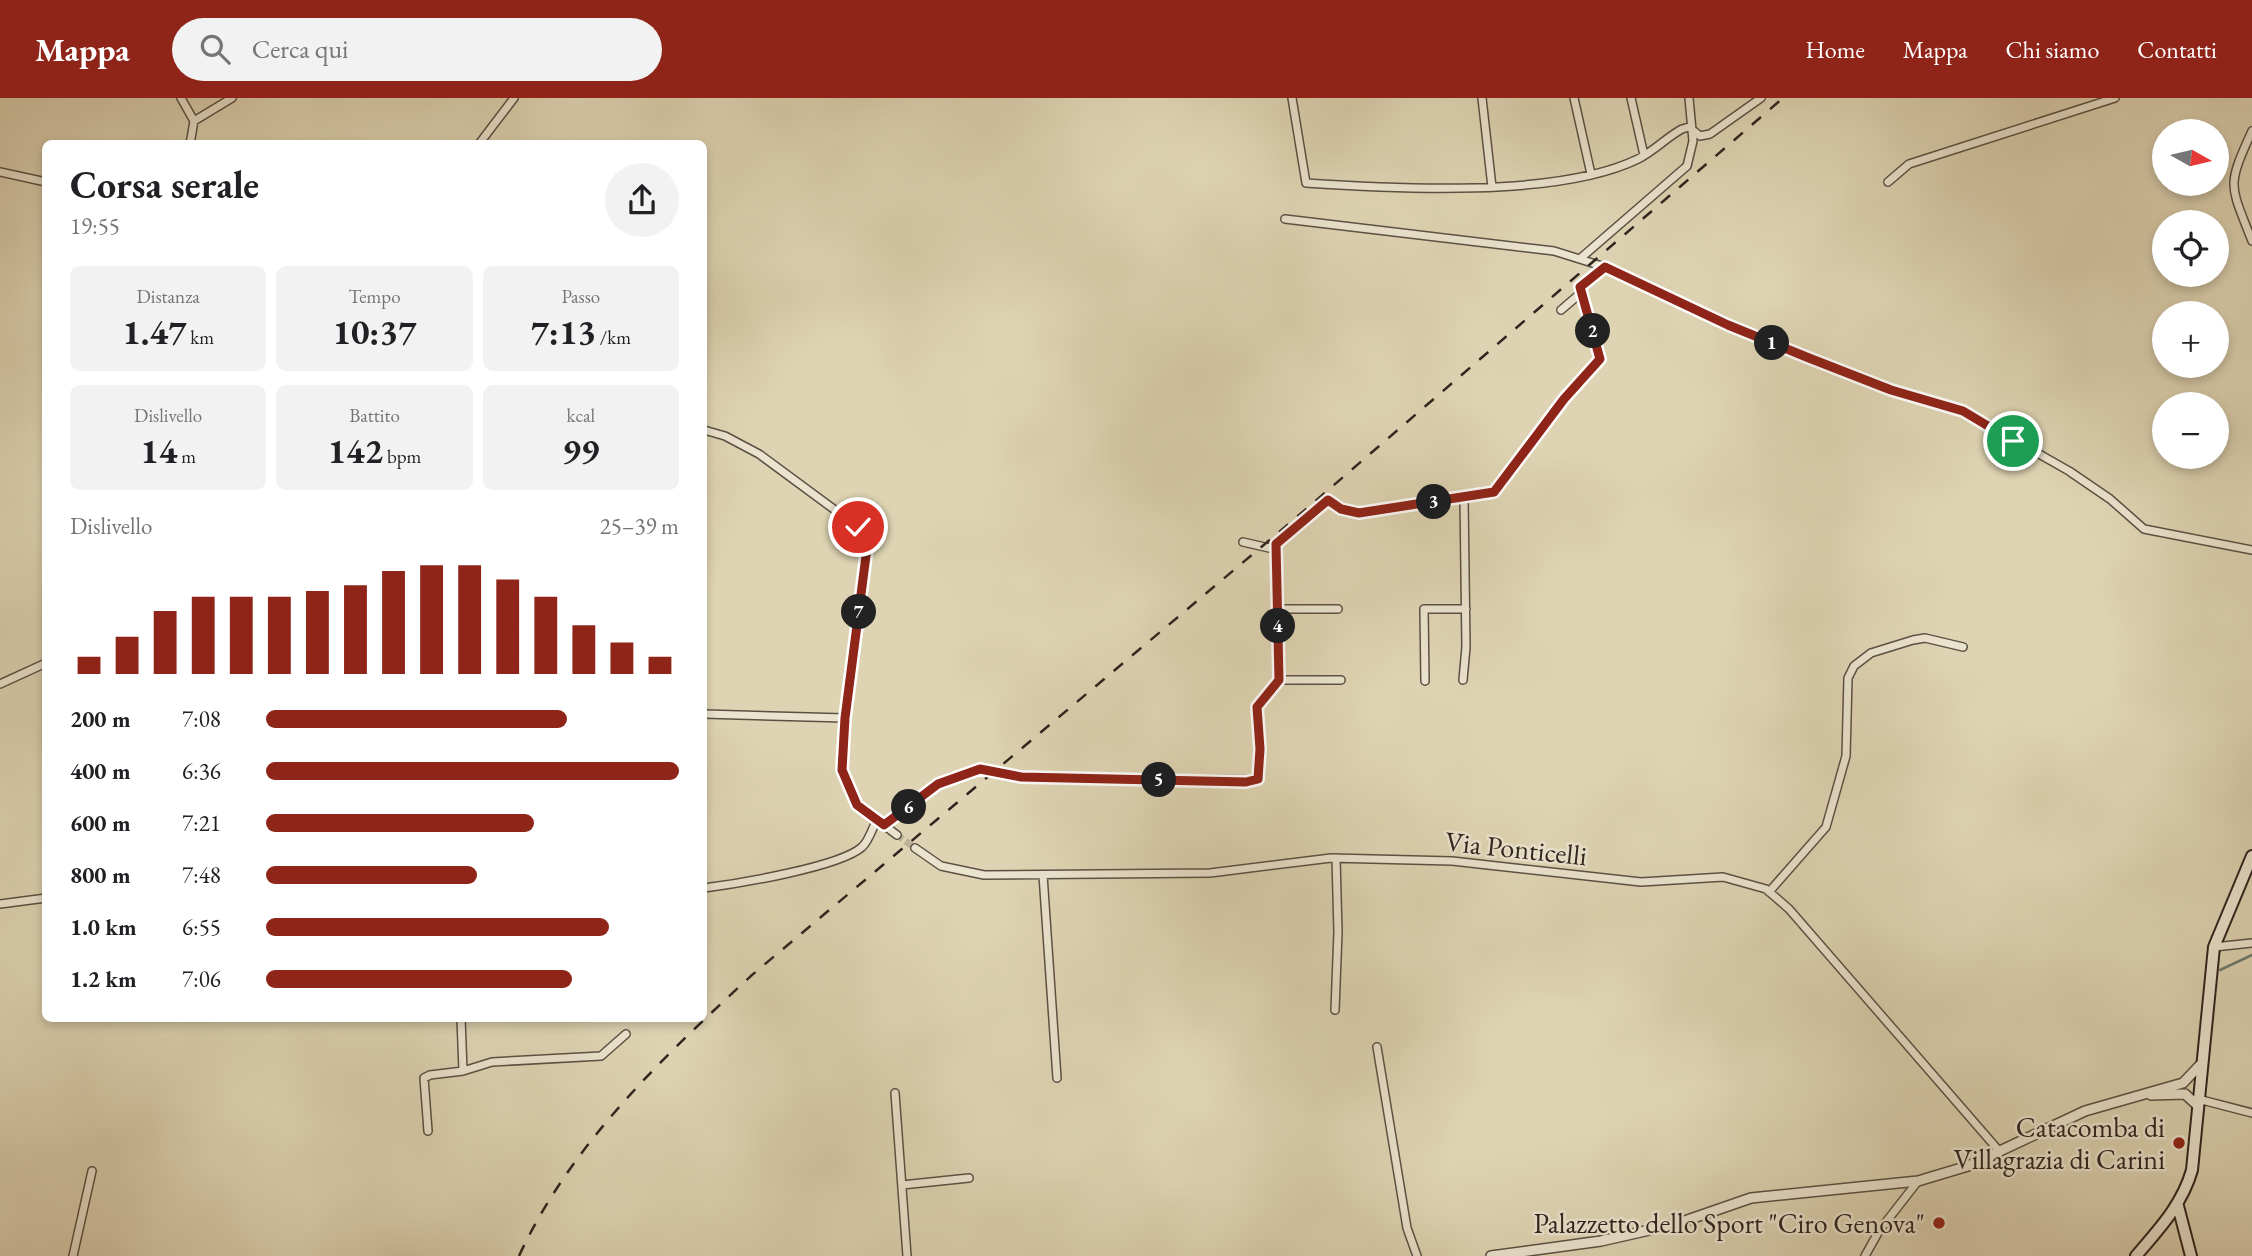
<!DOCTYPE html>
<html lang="it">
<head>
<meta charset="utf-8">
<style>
	body { margin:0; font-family:"EB Garamond",serif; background:#f2f2f2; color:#202124; height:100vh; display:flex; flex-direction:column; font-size:26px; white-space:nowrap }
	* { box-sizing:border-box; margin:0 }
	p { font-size:23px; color:#757577 }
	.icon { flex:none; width:38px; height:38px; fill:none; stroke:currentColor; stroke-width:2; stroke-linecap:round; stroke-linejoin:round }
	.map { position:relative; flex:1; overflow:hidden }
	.panel { position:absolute; left:42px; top:42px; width:665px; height:882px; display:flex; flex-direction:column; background:#fff; border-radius:10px; box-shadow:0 4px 10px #0003 }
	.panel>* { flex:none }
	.needle { width:46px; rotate:98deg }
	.controls { position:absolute; left:2152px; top:21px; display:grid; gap:14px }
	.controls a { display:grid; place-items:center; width:77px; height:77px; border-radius:50%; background:#fff; box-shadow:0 4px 10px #0003; font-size:35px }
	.pin { position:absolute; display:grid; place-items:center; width:60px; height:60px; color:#fff; margin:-30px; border:4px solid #fff; border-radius:50%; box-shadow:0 2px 7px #0007 }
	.km { position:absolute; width:35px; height:35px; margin:-18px; border-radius:50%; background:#222; color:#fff; font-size:19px; line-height:35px; text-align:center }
	.round { display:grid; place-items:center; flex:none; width:74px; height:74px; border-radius:37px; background:#f2f2f2 }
	.overview { display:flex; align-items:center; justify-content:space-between; height:119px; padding:0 28px }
	h1 { font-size:38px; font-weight:700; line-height:52px }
	.figures { display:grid; grid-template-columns:repeat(3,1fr); gap:10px; height:119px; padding:7px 28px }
	.figures div { display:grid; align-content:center; border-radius:10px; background:#f2f2f2; text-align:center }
	.figures b { font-size:35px; font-weight:700 }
	.figures small { font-size:19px; font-weight:400 }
	.figures p { font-size:19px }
	.chart { height:196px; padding:14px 28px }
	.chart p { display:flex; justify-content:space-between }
	.chart svg { width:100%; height:126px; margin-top:7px; stroke:#8f2418; stroke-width:6 }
	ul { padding:0 28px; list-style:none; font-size:23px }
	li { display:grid; grid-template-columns:112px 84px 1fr; align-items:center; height:52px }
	li i { height:18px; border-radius:9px; background:#8f2418 }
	header { display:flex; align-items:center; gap:42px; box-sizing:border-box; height:98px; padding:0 35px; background:#8f2418; color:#fff }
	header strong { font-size:33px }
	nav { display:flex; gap:38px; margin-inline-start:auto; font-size:24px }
	.search { width:490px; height:63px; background:#f2f2f2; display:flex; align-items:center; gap:18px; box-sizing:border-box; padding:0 24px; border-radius:38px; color:#757577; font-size:26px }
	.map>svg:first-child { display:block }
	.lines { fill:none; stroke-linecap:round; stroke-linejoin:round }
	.stream { stroke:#6c7d71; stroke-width:2.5 }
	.minor-tunnel { stroke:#bbb195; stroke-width:7; stroke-dasharray:7 3.5; stroke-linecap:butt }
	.minor-casing { stroke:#5c5044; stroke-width:10 }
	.tertiary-casing { stroke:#5c5044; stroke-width:12 }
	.secondary-casing { stroke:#30241f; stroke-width:14 }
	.minor { stroke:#eae3ce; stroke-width:7 }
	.tertiary { stroke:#eae3ce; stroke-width:9 }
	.secondary { stroke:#eae3ce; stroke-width:10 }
	.rail { stroke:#30241f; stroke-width:2.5; stroke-dasharray:12 12; stroke-linecap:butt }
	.route-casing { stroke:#fff; stroke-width:14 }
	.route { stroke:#8f2418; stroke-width:9 }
	.poi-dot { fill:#8f2418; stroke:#eae3ce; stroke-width:2.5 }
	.labels { text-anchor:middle; stroke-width:5; stroke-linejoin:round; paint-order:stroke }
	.street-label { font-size:28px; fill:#30241f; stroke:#eae3ce }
	.poi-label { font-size:28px; fill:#30241f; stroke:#eae3ce; text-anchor:end }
</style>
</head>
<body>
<header>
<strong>Mappa</strong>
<div class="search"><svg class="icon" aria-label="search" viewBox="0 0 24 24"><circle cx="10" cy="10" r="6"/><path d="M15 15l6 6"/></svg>Cerca qui</div>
<nav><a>Home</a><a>Mappa</a><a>Chi siamo</a><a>Contatti</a></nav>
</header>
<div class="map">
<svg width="2252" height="1158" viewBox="0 0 2252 1158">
	<rect width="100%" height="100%" fill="#ded4b3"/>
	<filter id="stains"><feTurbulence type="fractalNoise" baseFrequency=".00286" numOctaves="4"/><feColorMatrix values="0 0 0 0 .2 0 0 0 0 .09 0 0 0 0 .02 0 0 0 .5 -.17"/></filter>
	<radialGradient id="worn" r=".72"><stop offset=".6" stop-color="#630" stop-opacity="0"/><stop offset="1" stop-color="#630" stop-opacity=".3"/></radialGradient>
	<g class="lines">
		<path class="stream" d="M2220 872 2252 857"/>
		<path class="minor-tunnel" d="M897 737 915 750"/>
		<g class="minor-casing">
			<path id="minor" d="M181 0 194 23 190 46
				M1292 0 1306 85C1395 91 1558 100 1638 61 1654 53 1667 39 1682 31L1689 29 1700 38 1710 36 1761 0
				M1482 0 1492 89
				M1574 0 1591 76
				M1631 0 1644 57
				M194 23 232 0
				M2252 33C2226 90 2230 86 2252 143
				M479 46 514 0
				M0 74 46 84
				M1888 84 1909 66 2115 0
				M1285 121 1554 153 1605 169
				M1582 159 1687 68 1693 43 1689 0
				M1561 212 1582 194
				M704 332 725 338 759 356 858 429 867 450 845 620 842 672 857 707 897 737
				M1243 444 1269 450 1276 446
				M1277 511H1338
				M1279 582 1276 446 1328 402 1341 411 1359 415 1494 394 1564 301 1600 261 1580 189 1605 169 1728 227 1891 293 1963 313 2069 373 2110 401 2144 431 2252 452
				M1279 582H1341
				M1463 582 1466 549 1464 400
				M1425 583 1424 511H1466
				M0 586 46 565
				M704 616 845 620
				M884 727 938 686 980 671 1021 679 1255 682 1260 671 1257 609 1279 582
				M915 750 941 768 984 777 1210 775 1331 760 1452 763 1641 784 1723 779 1766 791 1789 811 2000 1054
				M1043 777 1057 980
				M704 790C736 786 840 769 862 749 869 743 873 729 877 721
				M1769 794 1826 729 1846 658 1848 580 1854 568 1871 555 1913 542 1925 540 1963 549
				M0 806 46 800
				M2214 849 2252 845
				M1335 912 1338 834 1336 760
				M1377 949 1407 1130 1417 1158
				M463 973 492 964 601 958 626 936
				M895 995 907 1158
				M2198 1001 2252 1015
				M428 1033 424 980 430 977 463 973 461 920
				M902 1087 969 1080
				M73 1158 92 1073
				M1865 1158 1879 1133 1918 1083"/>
		</g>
		<g class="tertiary-casing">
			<path id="tertiary" d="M2151 997 2185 996 2197 1007
				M1491 1158 1601 1143 1676 1126 1751 1100 1918 1083 1968 1068 2085 1013 2183 985 2200 967"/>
		</g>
		<g class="secondary-casing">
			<path id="secondary" d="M2178 1108 2191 1158
				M2136 1158C2159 1131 2182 1107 2192 1072L2214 849 2252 758"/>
		</g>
		<use href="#minor" class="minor"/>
		<use href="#tertiary" class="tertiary"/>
		<use href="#secondary" class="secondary"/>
		<path class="rail" d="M519 1158C571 1046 663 959 752 877L1291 424 1783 0"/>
	</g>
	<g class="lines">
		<g class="route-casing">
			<path id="route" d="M858 429 867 450 845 620 842 672 857 707 884 727 938 686 980 671 1021 679 1246 684 1258 681 1260 651 1257 609 1279 582 1276 446 1328 402 1341 411 1359 415 1494 394 1564 301 1600 261 1580 189 1605 169 1728 227 1809 260 1891 292 1963 313 2013 343"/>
		</g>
		<use href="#route" class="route"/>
	</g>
	<g class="poi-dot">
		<circle cx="2179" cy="1045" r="7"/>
		<circle cx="1939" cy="1125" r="7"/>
	</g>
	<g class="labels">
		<g class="street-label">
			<text transform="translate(1516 750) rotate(6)" y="10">Via Ponticelli</text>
		</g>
		<g class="poi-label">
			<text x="2165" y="1039">Catacomba di<tspan x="2165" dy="32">Villagrazia di Carini</tspan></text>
			<text x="1925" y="1135">Palazzetto dello Sport "Ciro Genova"</text>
		</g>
	</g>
	<rect width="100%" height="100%" filter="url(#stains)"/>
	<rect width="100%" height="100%" fill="url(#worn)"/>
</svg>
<div class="controls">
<a><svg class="needle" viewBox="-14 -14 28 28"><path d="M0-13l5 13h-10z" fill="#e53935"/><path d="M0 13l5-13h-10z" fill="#757577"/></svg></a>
<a><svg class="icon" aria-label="locate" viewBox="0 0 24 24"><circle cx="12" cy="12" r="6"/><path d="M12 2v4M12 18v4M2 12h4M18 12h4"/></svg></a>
<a>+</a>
<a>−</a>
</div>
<div class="pin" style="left:2013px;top:343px;background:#1e9e55"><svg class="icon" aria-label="arrive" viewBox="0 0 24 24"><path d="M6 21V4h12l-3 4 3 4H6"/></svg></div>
<div class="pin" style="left:858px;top:429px;background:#d93025"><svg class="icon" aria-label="check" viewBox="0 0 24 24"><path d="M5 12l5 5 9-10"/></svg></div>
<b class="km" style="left:1772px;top:245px">1</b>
<b class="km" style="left:1593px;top:233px">2</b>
<b class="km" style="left:1434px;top:404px">3</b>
<b class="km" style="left:1278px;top:528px">4</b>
<b class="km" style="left:1159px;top:682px">5</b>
<b class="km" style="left:909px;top:709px">6</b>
<b class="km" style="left:859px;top:514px">7</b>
<section class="panel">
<div class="overview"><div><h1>Corsa serale</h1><p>19:55</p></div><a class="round"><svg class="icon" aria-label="share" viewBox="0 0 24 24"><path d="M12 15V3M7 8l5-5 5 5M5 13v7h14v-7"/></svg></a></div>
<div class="figures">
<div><p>Distanza</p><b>1.47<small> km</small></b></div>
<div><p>Tempo</p><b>10:37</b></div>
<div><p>Passo</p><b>7:13<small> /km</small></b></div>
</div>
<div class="figures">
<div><p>Dislivello</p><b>14<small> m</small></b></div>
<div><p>Battito</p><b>142<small> bpm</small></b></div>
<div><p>kcal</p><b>99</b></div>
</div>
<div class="chart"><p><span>Dislivello</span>25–39 m</p>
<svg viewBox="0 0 160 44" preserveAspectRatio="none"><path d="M5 44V38M15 44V31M25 44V22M35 44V17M45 44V17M55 44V17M65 44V15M75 44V13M85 44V8M95 44V6M105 44V6M115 44V11M125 44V17M135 44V27M145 44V33M155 44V38"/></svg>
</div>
<ul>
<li><b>200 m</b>7:08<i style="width:73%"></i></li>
<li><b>400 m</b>6:36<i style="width:100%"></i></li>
<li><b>600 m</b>7:21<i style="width:65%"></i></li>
<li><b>800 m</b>7:48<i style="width:51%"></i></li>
<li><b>1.0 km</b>6:55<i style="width:83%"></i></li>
<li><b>1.2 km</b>7:06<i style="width:74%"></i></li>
</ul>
</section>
</div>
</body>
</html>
